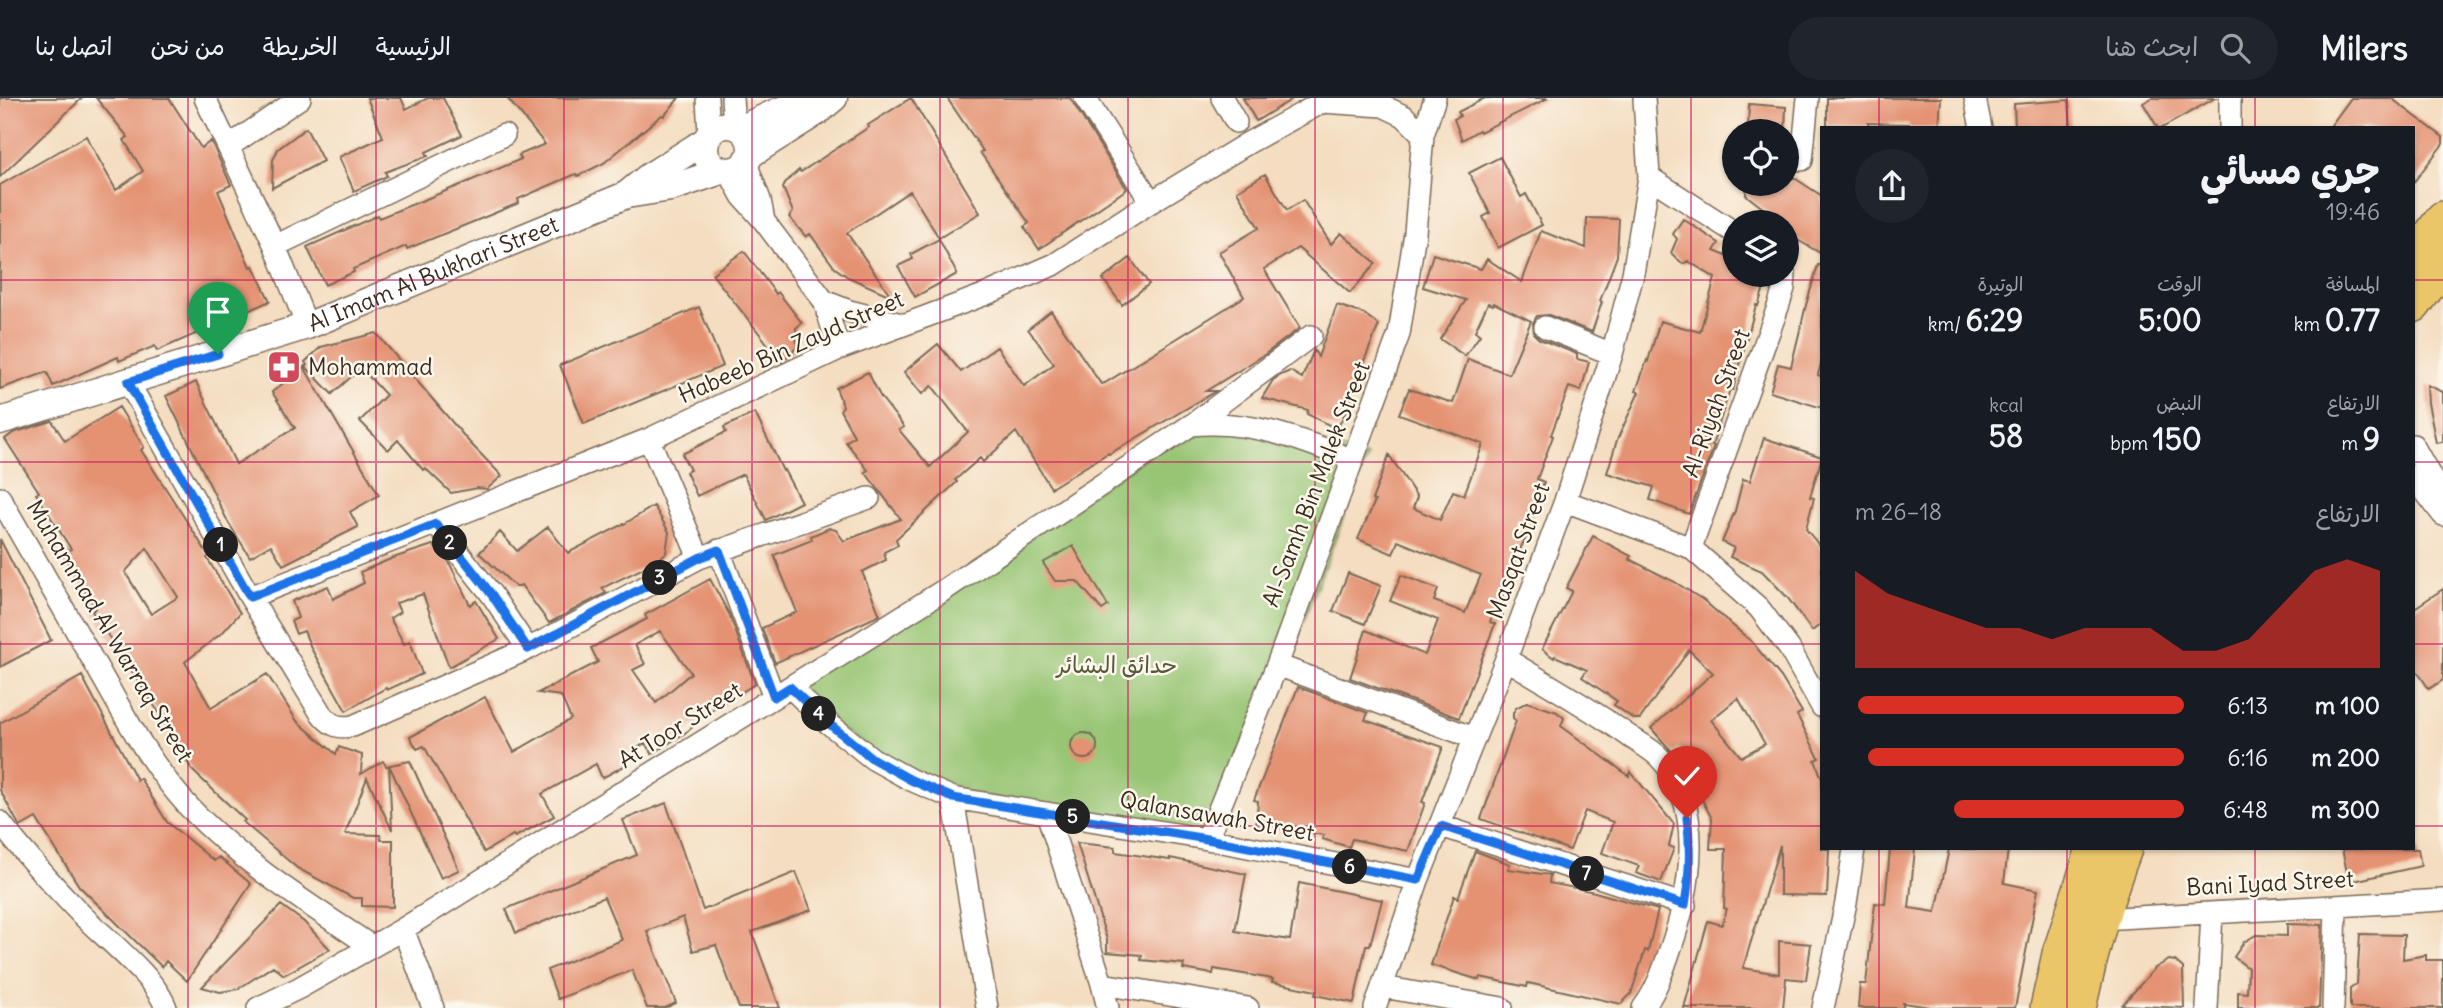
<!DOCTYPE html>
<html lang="ar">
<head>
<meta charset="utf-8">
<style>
	body { margin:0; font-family:Delius,"Playpen Sans Arabic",sans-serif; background:#20242c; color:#f1f3f6; direction:rtl; height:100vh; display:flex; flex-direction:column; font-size:26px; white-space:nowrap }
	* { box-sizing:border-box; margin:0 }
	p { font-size:23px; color:#9ea1a6 }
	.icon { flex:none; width:38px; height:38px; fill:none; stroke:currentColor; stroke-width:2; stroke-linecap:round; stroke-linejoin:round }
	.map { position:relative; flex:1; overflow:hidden; direction:ltr }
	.side { position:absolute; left:1820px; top:28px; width:595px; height:724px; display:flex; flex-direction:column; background:#171b24; border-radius:0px; box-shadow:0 2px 5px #0004; direction:rtl }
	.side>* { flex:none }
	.controls { position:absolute; left:1722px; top:21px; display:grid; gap:14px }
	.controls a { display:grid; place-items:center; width:77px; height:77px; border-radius:50%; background:#171b24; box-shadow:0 2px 5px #0004; font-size:35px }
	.pin { position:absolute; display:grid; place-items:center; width:60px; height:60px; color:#fff; margin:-72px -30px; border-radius:50% 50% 50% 0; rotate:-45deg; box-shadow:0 0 7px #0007 }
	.pin .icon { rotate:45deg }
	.km { position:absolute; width:35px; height:35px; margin:-18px; border-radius:50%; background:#222; color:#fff; font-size:19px; line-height:35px; text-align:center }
	.round { display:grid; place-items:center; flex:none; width:74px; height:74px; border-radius:37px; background:#20242c }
	.head { display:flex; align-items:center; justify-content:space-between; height:119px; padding:0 35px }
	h1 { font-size:38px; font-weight:700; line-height:52px }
	.stats { display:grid; grid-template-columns:repeat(3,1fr); gap:10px; height:119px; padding:7px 35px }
	.stats div { display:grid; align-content:center }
	.stats b { font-size:30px; font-weight:700 }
	.stats small { font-size:19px; font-weight:400 }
	.stats p { font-size:19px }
	.chart { height:196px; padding:14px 35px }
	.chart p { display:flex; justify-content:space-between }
	.chart svg { width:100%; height:126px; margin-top:7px; fill:#d93025; opacity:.7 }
	ul { padding:0 35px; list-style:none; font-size:23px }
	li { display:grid; grid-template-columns:112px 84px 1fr; align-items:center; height:52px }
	li i { height:18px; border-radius:9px; background:#d93025 }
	header { display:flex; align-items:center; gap:42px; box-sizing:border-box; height:98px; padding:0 35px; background:#171b24; border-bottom:2px solid #363941 }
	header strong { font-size:33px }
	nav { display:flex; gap:38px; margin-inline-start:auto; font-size:24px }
	.search { width:490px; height:63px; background:#20242c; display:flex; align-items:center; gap:18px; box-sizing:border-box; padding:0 24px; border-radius:38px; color:#9ea1a6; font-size:26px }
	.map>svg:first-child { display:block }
	.green { fill:#97c573; stroke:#697848; stroke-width:2 }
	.building { fill:#e49272; fill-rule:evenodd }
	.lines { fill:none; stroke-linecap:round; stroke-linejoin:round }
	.minor-casing { stroke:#7c6957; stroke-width:24 }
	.tertiary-casing { stroke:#7c6957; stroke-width:29 }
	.trunk-casing { stroke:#7c6957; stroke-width:38 }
	.minor { stroke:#fff; stroke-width:21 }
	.tertiary { stroke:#fff; stroke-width:26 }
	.trunk { stroke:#ebc669; stroke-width:35 }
	.route-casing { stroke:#fff; stroke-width:14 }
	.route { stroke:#1a73e8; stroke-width:9 }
	.grid { fill:none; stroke:#c2185b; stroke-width:2; stroke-opacity:0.55 }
	.labels { text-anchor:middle; stroke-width:5; stroke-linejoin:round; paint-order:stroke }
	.street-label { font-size:23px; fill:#3b2a1e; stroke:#fbf7ec }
	.poi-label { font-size:23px; fill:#3b2a1e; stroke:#fbf7ec; text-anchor:start }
	.park-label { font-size:23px; fill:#575838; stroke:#fbf7ec }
</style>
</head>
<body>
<header>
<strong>Milers</strong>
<div class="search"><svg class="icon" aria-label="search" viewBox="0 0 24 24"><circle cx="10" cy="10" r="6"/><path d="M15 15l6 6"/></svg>ابحث هنا</div>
<nav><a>الرئيسية</a><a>الخريطة</a><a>من نحن</a><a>اتصل بنا</a></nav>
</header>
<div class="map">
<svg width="2443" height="910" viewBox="0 0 2443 910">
	<rect width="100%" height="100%" fill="#fbf7ec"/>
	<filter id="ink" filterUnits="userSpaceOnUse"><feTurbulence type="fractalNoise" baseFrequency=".0143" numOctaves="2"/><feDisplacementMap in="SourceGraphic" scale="14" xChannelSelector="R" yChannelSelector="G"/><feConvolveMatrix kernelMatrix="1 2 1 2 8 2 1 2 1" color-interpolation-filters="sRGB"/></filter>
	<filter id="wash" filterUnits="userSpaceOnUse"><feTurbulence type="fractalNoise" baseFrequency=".00686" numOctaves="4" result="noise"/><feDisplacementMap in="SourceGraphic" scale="28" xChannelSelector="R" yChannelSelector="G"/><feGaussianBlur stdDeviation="1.57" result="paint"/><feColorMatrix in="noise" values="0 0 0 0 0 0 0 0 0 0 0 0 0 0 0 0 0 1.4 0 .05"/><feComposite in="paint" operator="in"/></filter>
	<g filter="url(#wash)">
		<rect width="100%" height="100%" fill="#f4ddc0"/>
		<path class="green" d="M1196 327 1276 331 1367 359 1217 745 954 692 872 652 786 594Z"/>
		<g id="blocks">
			<path class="building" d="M0 0H82L0 79Z
				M96 0H169L201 50 211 43 231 87 218 93 250 169 253 168 270 203 157 253 155 248 119 263 118 259 53 288 47 274 0 291V87L86 38 116 92 143 73 124 42 128 39Z
				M367 0H401L406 11 428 0H443L462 37 426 54 428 58 385 74 387 78 354 93 339 59 383 39Z
				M507 0H679L664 18 662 17 604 65 578 78 576 76 518 101 519 105 490 117 407 151 406 148 353 171 354 174 325 187 307 149 378 117 379 120 463 86 521 61 519 57 545 46Z
				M911 0 980 115 939 140 910 93 847 135 891 198 848 179 835 170 810 136 806 139 789 119 793 114 783 90 786 84 799 72 801 74 869 29 868 27Z
				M947 0H1070L1127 91 1039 151 1024 129 1029 125 980 54 983 53Z
				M1243 0H1294L1256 23Z
				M1485 0H1548L1480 34 1479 32 1462 42 1454 21 1460 18 1458 14Z
				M1827 0H1941L1939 30H1909V26L1868 25V28L1827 27Z
				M2152 0H2215L2162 30H2158L2143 5Z
				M2351 0H2391L2443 39V46L2413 85V30H2329Z
				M2069 2 2071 30H2015L2014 6Z
				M1749 6 1786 9 1785 33H1748Z
				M306 30 323 63 272 90 273 62 278 51Z
				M1500 59 1521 99 1526 96 1542 127 1498 150 1483 119 1490 115 1469 75Z
				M1265 76 1287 112 1303 102 1331 146 1341 135 1376 165 1350 195 1298 150 1264 171 1300 230 1264 257 1206 293H1216L1109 356 1108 355 1051 390 1016 334 983 364 980 360 955 382 957 384 896 441 898 447 884 454 886 462 862 474 880 517 775 565 762 530 797 514 774 457 812 442 811 438 829 430 836 432 844 443 901 421 865 374 868 372 846 344 854 338 840 312 843 308 836 290 868 274 880 298 904 329 899 332 930 369 968 334 932 288 922 296 904 274 938 246 961 274 997 249 1024 288 1054 266 1028 231 1051 213 1101 286 1105 285 1244 199 1219 154 1259 130 1237 93Z
				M1793 79 1822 98V156L1787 136V124H1763L1769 115 1746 97V86H1788Z
				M1587 120 1619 121 1617 158 1600 203 1602 204 1592 234 1549 217 1537 218 1533 225 1534 236 1539 241 1577 256V261L1589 264 1581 293 1569 289 1551 337 1553 338 1537 381 1544 384 1530 421 1534 423 1503 486 1490 524 1495 526 1459 620 1350 580 1366 532 1425 557 1438 522 1390 503 1401 477 1438 491 1434 503 1465 515 1481 477 1398 443 1393 456 1358 441 1375 403 1372 402 1389 357 1417 399 1413 410 1440 422 1453 393 1464 397 1483 346 1399 316 1409 291 1453 305 1468 261 1509 276 1531 223 1494 205 1493 207 1488 205 1475 233 1480 237 1465 258 1440 241 1466 202 1423 189 1433 156 1481 171 1487 161 1522 184 1541 133 1586 150Z
				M1683 121 1719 145 1714 153 1734 161V177H1768L1758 208 1756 207 1733 292 1730 291 1712 348H1714L1689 416 1650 402 1654 389 1607 375 1617 342 1639 294 1636 293 1647 262 1648 263 1660 223 1700 234 1715 180 1688 163 1683 166 1671 155 1677 141 1673 136Z
				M939 141 957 176 915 199 898 168 913 161 911 156Z
				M744 153 776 196 778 194 802 225 796 230 797 249 782 264 712 176Z
				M1130 160 1149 186 1122 207 1103 181Z
				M1818 167H1822V262L1818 277 1822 279V310L1770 294 1778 266 1791 269 1806 207Z
				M1337 207 1364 216 1379 227 1349 299 1352 301 1337 331 1307 316 1308 312 1262 300 1273 282 1281 277 1290 273 1302 280 1314 252 1318 259Z
				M699 209 723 268 584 326 560 267Z
				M376 235 470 345 502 378 487 391 478 390 451 395 425 370 423 372 398 342 388 352 360 323 386 297 361 270 332 296 305 268 307 267 305 264 321 249Z
				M304 269 379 397 350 414 358 429 283 467 271 447 250 459 228 424 166 298 196 284 236 366 295 330 272 294Z
				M2427 287 2443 294V344L2436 345 2428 305Z
				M119 309 144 349 141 352 209 458 207 460 240 515 223 534 185 564 211 610 267 576 297 623 336 656 339 649 362 657 361 676 383 663 386 668 410 663 459 772 441 780 389 667 392 732 367 680 345 736 380 737 381 742H393V809L362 808V800H353L297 770 243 724 245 722 193 673 161 622 163 621 92 513 96 510 62 456 71 451 36 396 39 394 5 341 13 335 52 323 65 343ZM147 450 178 499 151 516 125 474Z
				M755 315 783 373 784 372 801 404 766 422 743 376 697 398 686 374 690 372 682 356 726 334 724 329Z
				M1764 340 1822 359 1810 399 1814 400 1806 431 1822 451V525L1812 533 1787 499 1762 473 1730 459 1734 450 1722 444 1735 413 1743 381 1750 383Z
				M654 408 669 434 666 455 654 465 602 490 606 495 549 525 521 487 516 489 479 455 500 434 517 453 548 429 568 455 626 425Z
				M1593 438 1631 458 1629 461 1675 484 1703 502 1752 544 1781 579 1802 614 1797 617 1819 660 1815 662 1822 681V751H1829L1827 798 1780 797V747L1743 870 1779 876V843L1811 846 1806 882 1786 880 1783 910H1684L1708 823 1722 827 1727 811 1724 810 1726 751H1710L1712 721 1694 686 1704 681 1679 650 1673 655 1651 630 1713 575 1689 552 1640 621H1634L1614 607 1617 603 1582 579 1587 572 1555 558 1554 560 1542 551 1572 493 1566 490ZM1738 600 1765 646 1741 659 1711 622Z
				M0 441 51 542 0 569Z
				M433 447 449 464 470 507 476 503 499 541 449 569 423 496 396 505 400 514 390 520 404 546 410 543 422 576 387 592 386 590 346 613 312 552 304 533 296 536 291 523 298 520 292 503 328 488 333 501 364 485 360 474 393 460Z
				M1073 448 1108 508 1102 512 1077 483H1055L1043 465Z
				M1348 475 1381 488 1365 526 1333 513Z
				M710 481 729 516 755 586 709 614 688 633 652 656 645 645 623 660 626 667 602 680 596 666 542 696 554 718 515 739 513 737 484 754 424 648 417 651 410 639 485 599 514 654 571 621 561 598 538 595 598 564 591 550 647 521 645 517ZM660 533 691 575 656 605 633 572 645 566 635 547Z
				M2443 491V582L2429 591 2413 567V511Z
				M82 578 137 682 140 680 167 724 214 763 219 759 251 786 187 883 166 863 162 869 79 788 36 720 20 729 0 692V625Z
				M1298 589 1368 615 1365 622 1443 649 1422 704 1425 705 1408 753 1352 741 1349 749 1322 741 1324 737 1282 731 1276 726 1266 729 1256 728 1258 703 1254 702Z
				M1527 604 1557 614 1564 620 1561 628 1629 678 1630 673 1674 726 1669 748 1674 750 1661 784 1636 775 1639 768 1602 755 1613 724 1585 713 1570 752 1481 721 1516 623 1513 620V615L1516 610Z
				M1071 648a13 13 0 1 1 26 0a13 13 0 1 1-26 0Z
				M666 705 703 812 796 774 811 812 752 834 780 910H739L716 847 693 853 683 819 647 833 676 905 665 910H647L632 872 558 901 547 872 622 842 604 799 516 835 506 811 637 757 623 722Z
				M1077 745 1115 749V754L1170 762V760L1246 776 1235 833 1290 842 1299 785 1382 802 1370 847H1366L1354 905 1315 897 1316 893 1272 884 1273 881 1214 871 1213 876 1183 871 1184 866 1141 862 1142 857 1107 854V842Z
				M1890 751H1915L1909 810 1936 814 1949 751H2008L2004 785 2038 792 2015 910H1937L1903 905V910H1858L1860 886H1866L1875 805 1885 806Z
				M2342 751H2418L2421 768 2349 784Z
				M1475 753 1510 766 1508 771 1550 777 1549 785 1595 794 1658 812 1648 853 1645 852 1631 896 1621 906 1528 885 1527 889 1480 879 1479 882 1431 867 1454 798 1458 800Z
				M281 807 304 824 330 851 284 877 273 868 238 891 220 894 202 889Z
				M2287 826 2322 827 2319 910H2238V894L2247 895 2248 870 2234 859 2244 844 2256 837 2287 838Z
				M2360 836 2404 837 2403 861 2426 857V862H2443V910H2350V891L2357 886Z
				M2169 862 2175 863 2183 870 2184 910 2122 907 2155 870Z"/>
		</g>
	</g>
	<g filter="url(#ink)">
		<use href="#blocks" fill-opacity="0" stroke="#7c6957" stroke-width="2"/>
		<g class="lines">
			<g class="minor-casing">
				<path id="minor" d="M205 0 275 148 307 228
					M707 0 709 36
					M732 0 734 27
					M1085 0 1151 104
					M1222 0 1236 24
					M1975 0 1981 30
					M1322 4 1383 8 1404 18 1423 37
					M2230 30V0
					M228 49 300 0
					M1802 62 1808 0
					M746 65 760 102 764 123
					M729 74 742 98 764 123 824 203 839 251
					M1649 79 1734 134
					M275 148 504 37
					M824 203 849 213 901 226
					M1545 229 1612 256
					M128 284 250 499 320 614C329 626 337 631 353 628L528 551 699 460 869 400
					M1193 326 1311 238
					M649 341 699 460
					M2413 347 2443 401
					M2413 378 2443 417
					M0 400C33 457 65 514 98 571 125 619 152 669 189 709 242 765 308 806 371 848
					M1565 403 1691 450 1759 510 1789 550 1822 609
					M436 426 492 497 528 551
					M1691 450 1778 209 1784 190 1785 177
					M719 452 774 599
					M250 499 649 341 839 251 989 195 1055 166 1151 104 1248 45 1330 0
					M1506 561C1547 586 1590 610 1629 638 1638 644 1651 651 1659 659 1707 707 1690 796 1670 852 1663 873 1656 893 1643 910
					M1277 567 1474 640
					M790 589 823 621 873 661 911 682 953 700 1207 741 1418 782
					M953 700 987 910
					M1047 715 1102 886 1248 910
					M0 724C24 756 51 785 79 814 103 839 155 878 166 910
					M1441 728 1685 807
					M1207 741 1277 567 1399 236 1415 135 1423 37 1435 0
					M2100 821 2443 802
					M403 831 433 910
					M1102 886 1108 910
					M1383 889 1502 910
					M258 910 299 890 403 831 774 599 941 494 1191 327C1249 321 1300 341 1353 362
					M1375 910 1418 782 1506 561 1565 403 1612 256 1633 176 1649 79 1644 0
					M1823 910 1846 805 1854 751
					M2207 910 2212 815
					M2333 910 2336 808"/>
			</g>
			<g class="tertiary-casing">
				<g id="tertiary">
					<circle cx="728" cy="50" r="23"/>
					<path d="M742 30 776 14 814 0"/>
					<path d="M751 56 817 14 834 0"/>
					<path d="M626 97 648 79 705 43"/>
					<path id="s1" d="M0 323 307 228 626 97 671 90 721 73"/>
				</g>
			</g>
			<g class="trunk-casing">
				<path id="trunk" d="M2413 162 2443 121
					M2413 207 2443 167
					M2048 910 2060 856 2094 751
					M2078 910C2090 856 2104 802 2124 751"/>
			</g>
			<use href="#minor" class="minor"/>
			<use href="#tertiary" class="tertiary"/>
			<use href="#trunk" class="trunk"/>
		</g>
	</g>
	<g class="lines" filter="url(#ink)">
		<g class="route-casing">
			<path id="route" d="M218 256 128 284 250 499 436 426 492 497 528 551 699 460 719 452 774 599 790 589 823 621 873 661 911 682 953 700 1207 741 1418 782 1441 728 1685 807C1690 777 1691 750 1687 720"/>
		</g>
		<use href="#route" class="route"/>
	</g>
	<path class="grid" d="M188 0V910M376 0V910M564 0V910M752 0V910M940 0V910M1128 0V910M1315 0V910M1503 0V910M1691 0V910M1879 0V30M2067 0V30M2255 0V30M0 182H1822M2413 182H2443M0 364H1822M2413 364H2443M0 546H1822M2413 546H2443M0 728H1822M2413 728H2443M1879 751V910M2067 751V910M2255 751V910"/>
	<defs>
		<g id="pharmacy-square" transform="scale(1.75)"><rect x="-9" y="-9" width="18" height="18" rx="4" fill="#d1495b" stroke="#fbf7ec"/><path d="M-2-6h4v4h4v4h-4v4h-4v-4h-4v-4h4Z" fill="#fff"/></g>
	</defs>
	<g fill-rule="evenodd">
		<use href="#pharmacy-square" x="284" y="269"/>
	</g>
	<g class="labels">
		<g class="street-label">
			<text dy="8" stroke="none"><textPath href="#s1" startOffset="458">Al Imam Al Bukhari Street</textPath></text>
			<text transform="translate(791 249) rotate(-24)" y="8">Habeeb Bin Zayd Street</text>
			<text transform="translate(1716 305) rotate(-70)" y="8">Al-Riyah Street</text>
			<text transform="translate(1316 386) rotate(-69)" y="8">Al-Samh Bin Malek Street</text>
			<text transform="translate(1518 453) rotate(-70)" y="8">Masqat Street</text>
			<text transform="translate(110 533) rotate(59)" y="8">Muhammad Al Warraq Street</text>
			<text transform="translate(680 627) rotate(-32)" y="8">At Toor Street</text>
			<text transform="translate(1217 718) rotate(10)" y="8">Qalansawah Street</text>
			<text transform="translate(2270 785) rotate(-3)" y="8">Bani Iyad Street</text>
		</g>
		<g class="poi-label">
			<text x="308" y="277">Mohammad</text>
		</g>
		<g class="park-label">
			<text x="1117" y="575">حدائق البشائر</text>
		</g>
	</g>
</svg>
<div class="controls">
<a><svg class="icon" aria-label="locate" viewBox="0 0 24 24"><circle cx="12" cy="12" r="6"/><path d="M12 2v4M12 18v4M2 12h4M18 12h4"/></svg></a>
<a><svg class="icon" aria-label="layers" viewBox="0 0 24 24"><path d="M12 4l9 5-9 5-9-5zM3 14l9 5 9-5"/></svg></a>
</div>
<div class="pin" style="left:218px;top:256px;background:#1e9e55"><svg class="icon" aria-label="arrive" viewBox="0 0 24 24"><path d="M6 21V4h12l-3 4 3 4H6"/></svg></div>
<div class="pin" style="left:1687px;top:720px;background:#d93025"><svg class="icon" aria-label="check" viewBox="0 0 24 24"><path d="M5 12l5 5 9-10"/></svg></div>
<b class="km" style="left:221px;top:447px">1</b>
<b class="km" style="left:450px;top:445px">2</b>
<b class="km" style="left:660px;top:480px">3</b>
<b class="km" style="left:819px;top:616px">4</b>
<b class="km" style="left:1073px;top:719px">5</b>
<b class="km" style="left:1350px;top:769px">6</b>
<b class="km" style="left:1587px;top:776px">7</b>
<section class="side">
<div class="head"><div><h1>جري مسائي</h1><p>19:46</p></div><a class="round"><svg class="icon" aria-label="share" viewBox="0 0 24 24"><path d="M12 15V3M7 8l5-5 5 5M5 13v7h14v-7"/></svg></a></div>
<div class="stats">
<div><p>المسافة</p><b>0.77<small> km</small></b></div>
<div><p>الوقت</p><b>5:00</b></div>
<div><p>الوتيرة</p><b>6:29<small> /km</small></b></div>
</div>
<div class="stats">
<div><p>الارتفاع</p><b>9<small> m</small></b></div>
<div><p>النبض</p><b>150<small> bpm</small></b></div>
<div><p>kcal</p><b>58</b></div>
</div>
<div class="chart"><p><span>الارتفاع</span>18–26 m</p>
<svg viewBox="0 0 160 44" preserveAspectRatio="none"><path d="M0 44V10L10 18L20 22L30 26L40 30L50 30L60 34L70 30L80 30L90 30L100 38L110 38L120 34L130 22L140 10L150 6L160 10V44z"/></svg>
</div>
<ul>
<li><b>100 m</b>6:13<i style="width:99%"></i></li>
<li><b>200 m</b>6:16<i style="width:96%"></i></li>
<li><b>300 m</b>6:48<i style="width:70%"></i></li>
</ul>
</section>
</div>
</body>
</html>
